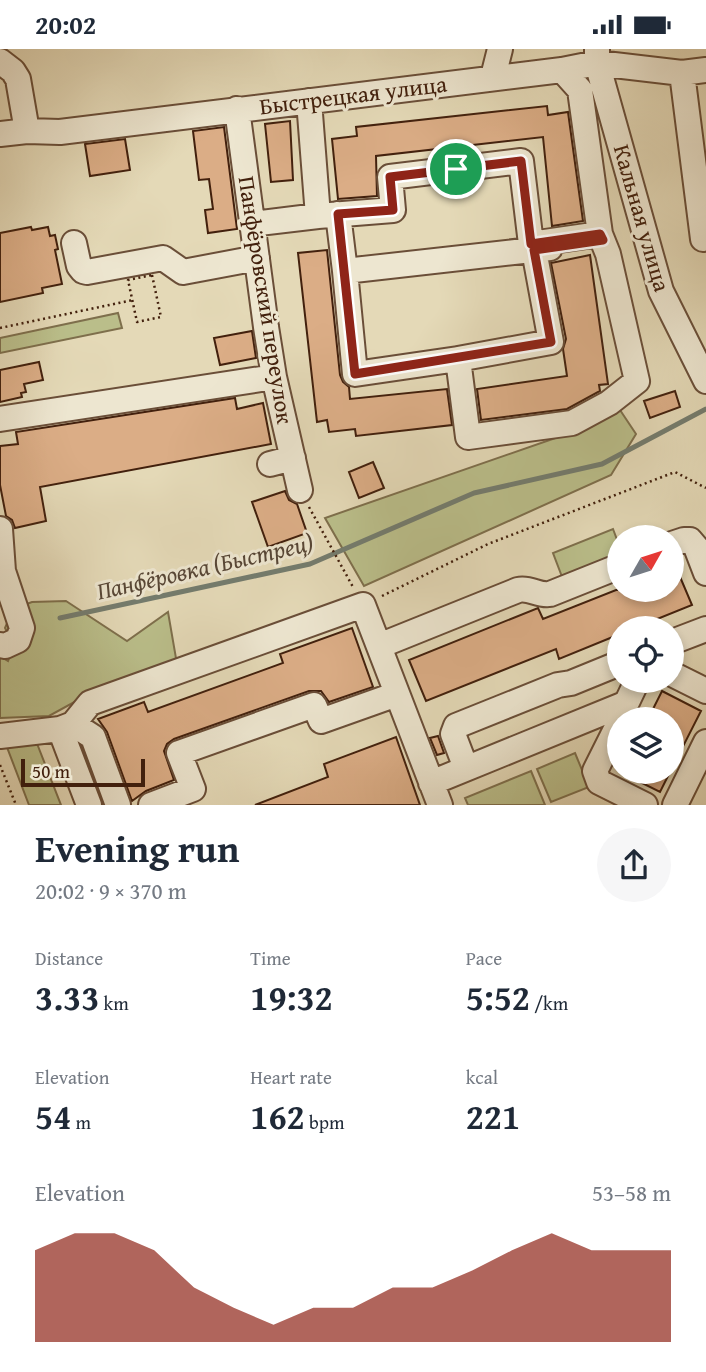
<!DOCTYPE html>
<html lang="en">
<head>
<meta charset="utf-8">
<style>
	body { margin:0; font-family:"Gentium Book Plus",serif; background:#f6f6f7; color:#1f2937; height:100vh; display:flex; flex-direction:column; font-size:26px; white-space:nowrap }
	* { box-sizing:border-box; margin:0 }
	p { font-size:23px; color:#747a83 }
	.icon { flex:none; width:38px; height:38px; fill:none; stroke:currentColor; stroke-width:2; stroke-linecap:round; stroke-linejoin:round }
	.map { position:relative; height:756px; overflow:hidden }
	.panel { display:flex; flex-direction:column; background:#fff; flex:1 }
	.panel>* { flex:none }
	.needle { width:46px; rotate:51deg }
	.controls { position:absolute; left:607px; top:476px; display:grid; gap:14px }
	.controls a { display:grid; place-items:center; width:77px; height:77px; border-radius:50%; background:#fff; box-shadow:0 4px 10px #0003; font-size:35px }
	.scale { position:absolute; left:21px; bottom:18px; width:124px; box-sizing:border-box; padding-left:7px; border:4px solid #42200d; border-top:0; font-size:19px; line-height:24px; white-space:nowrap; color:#42200d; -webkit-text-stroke:5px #ede6d0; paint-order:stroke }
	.pin { position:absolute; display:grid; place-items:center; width:60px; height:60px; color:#fff; margin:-30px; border:4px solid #fff; border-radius:50%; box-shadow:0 2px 7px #0007 }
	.round { display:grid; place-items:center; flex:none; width:74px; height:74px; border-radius:37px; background:#f6f6f7 }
	.summary { display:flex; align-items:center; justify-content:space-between; height:119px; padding:0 35px }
	h1 { font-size:38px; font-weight:800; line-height:52px }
	.metrics { display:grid; grid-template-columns:repeat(3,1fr); gap:10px; height:119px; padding:7px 35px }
	.metrics div { display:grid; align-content:center }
	.metrics b { font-size:35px; font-weight:800 }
	.metrics small { font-size:19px; font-weight:400 }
	.metrics p { font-size:19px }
	.chart { height:196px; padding:14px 35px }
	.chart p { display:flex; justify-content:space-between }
	.chart svg { width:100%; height:126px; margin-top:7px; fill:#8f2418; opacity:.7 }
	.status { display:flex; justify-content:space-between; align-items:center; height:49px; padding:0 35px; background:#fff; direction:ltr }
	.status svg { height:19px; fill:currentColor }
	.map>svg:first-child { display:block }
	.green { fill:#babe8a; stroke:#7e6f4c; stroke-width:2 }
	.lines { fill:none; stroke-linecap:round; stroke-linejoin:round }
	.stream { stroke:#747c6e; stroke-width:5 }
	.building { fill:#dbad86; stroke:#42200d; stroke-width:2 }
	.minor-casing { stroke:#6a4e38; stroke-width:28 }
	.path { stroke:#42200d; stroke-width:2.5; stroke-dasharray:2 3.5; stroke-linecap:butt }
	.minor { stroke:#ede6d0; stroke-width:24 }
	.route-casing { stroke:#fff; stroke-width:14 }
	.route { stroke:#8f2418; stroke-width:9 }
	.labels { text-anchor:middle; stroke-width:6; stroke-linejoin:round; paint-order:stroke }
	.street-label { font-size:23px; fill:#42200d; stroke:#ede6d0 }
	.water-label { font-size:24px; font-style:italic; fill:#574636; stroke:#ede6d0 }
</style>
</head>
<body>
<div class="status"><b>20:02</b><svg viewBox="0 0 49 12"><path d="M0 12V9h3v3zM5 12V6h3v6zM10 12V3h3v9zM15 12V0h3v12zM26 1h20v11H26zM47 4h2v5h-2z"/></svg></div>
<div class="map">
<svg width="706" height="756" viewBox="0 0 706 756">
	<rect width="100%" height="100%" fill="#e4d9b7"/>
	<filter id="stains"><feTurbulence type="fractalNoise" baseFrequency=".00286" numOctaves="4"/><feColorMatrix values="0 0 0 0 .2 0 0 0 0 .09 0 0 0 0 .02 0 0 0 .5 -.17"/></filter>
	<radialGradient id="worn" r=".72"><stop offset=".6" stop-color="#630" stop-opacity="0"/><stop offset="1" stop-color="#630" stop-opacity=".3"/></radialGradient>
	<path class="green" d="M118 264 122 279 0 304V289Z
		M616 355 636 385 611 426 364 537 325 469 564 386Z
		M613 480 619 496V511L564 533 553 504Z
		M66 552 127 592 168 563 177 615 89 645 49 667 0 669V607L8 612 14 596 5 579 13 560 32 553Z
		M36 692 61 756H29L5 693Z
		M575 704 589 738 551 753 537 720Z
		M531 722 545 756H468L465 749Z"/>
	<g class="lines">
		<path class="stream" d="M60 569 310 515 474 444 602 415 706 360"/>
	</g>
	<path class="building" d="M547 57 548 66 568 63 583 172 552 177 543 88 376 107 377 147 338 150 332 90 357 87 356 78Z
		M290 72 293 131 271 133 265 75Z
		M224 78 237 180 208 184 205 161 213 160 209 130 199 131 193 82Z
		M125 90 130 121 90 127 85 95Z
		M31 178 32 181 48 178 50 187 55 186 58 200 55 201 62 235 42 239 43 244 0 253V184Z
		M327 201 340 326 343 333 349 338 350 350 447 340 452 376 356 387 355 380 329 383 327 371 317 373 298 204Z
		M590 206 608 335 599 336 600 342 567 360 481 371 477 340 567 327 563 300 566 290 551 214Z
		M252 282 256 309 220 316 214 289Z
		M39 313 43 331 24 335 26 343 21 344 22 348 0 353V321Z
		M675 342 680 358 650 369 644 352Z
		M235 349 237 360 263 354 271 395 40 438 46 472 15 479 12 471 6 467 0 436V397L18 395 16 383Z
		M373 413 384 439 359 449 349 423Z
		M285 442 289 451 297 455 307 484 268 498 252 453Z
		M672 509 692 556 635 579H620V585L559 610 556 600 426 652 409 611 538 559 543 570 616 541H672Z
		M352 579 373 638 329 653 321 642H309L174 690 167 695 164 702 174 731 146 742 132 752 107 683 98 670 144 653 148 663 283 614 280 605Z
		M662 642 701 662 672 719V670H648Z
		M438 687 444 704 437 706 430 689Z
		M396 688 420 756H255L328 728 324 715Z
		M620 723H670L660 743Z"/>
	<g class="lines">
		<g class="minor-casing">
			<path id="minor" d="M597 0V14L661 242 706 332
				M0 12 13 22 18 30 27 82
				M682 24 703 190 706 189
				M493 28 500 0
				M309 52 318 167 393 161 390 128 521 112 531 195 600 185
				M237 60 266 278 274 328 300 441
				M0 85 27 82 60 83 562 21 597 14 682 24 706 21
				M338 165 345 222
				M252 175 318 167
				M74 194 79 217 83 222 87 223 163 209 183 223 257 209
				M534 201 551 293 458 310 468 388 572 374 609 354 637 332 608 205 600 185 580 41 562 21
				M458 310 355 325 345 222 550 199
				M0 370 274 328
				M270 415 293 409
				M0 480 3 522 22 579 18 591 5 597 0 596
				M672 495 684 491H690L696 498 706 524
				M672 593 706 580
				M379 597 518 541C530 538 538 547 550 545L620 517
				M672 625 706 642
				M620 672 595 722 599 733 645 756
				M73 675 93 688 118 756
				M60 680 89 756
				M0 687 60 680 73 675 90 654 363 556 440 756
				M466 719 453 685 456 677 558 636 571 634 620 614
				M431 734 622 656 627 653 637 632
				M151 756 193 740 179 704 314 656 321 672 397 645
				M675 756 706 693"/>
		</g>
		<path class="path" d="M152 226 161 268 137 273 128 231Z
			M0 279 133 251
			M309 458 353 538
			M382 547 488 495 675 423 706 439
			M0 716 16 756"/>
		<use href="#minor" class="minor"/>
	</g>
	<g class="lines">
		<g class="route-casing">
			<path id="route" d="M521 112 531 195 600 185 603 191 534 201 551 293 355 325 338 165 393 161 390 128Z"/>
		</g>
		<use href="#route" class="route"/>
	</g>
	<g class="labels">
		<g class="street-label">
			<text transform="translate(353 46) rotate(-7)" y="8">Быстрецкая улица</text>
			<text transform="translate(642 169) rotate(74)" y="8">Кальная улица</text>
			<text transform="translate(266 251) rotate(81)" y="8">Панфёровский переулок</text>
		</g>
		<g class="water-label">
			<text transform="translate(205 518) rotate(-13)" y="8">Панфёровка (Быстрец)</text>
		</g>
	</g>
	<rect width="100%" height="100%" filter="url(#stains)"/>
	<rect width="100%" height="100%" fill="url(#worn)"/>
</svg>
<div class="controls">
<a><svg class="needle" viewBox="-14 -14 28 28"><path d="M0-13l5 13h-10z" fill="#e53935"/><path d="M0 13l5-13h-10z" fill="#747a83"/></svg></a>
<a><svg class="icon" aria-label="locate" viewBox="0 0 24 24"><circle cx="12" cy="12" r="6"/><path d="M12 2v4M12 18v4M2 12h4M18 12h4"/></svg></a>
<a><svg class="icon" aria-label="layers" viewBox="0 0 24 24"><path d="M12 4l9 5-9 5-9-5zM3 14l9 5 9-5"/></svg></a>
</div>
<div class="scale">50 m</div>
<div class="pin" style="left:456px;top:120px;background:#1e9e55"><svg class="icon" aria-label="arrive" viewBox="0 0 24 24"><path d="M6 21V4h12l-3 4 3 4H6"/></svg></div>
</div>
<section class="panel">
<div class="summary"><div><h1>Evening run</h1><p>20:02 · 9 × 370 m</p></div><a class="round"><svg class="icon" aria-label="share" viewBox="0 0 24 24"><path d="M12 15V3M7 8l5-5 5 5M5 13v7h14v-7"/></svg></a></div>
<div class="metrics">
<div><p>Distance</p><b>3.33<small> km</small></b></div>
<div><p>Time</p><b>19:32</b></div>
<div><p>Pace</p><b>5:52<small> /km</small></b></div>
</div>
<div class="metrics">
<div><p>Elevation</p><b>54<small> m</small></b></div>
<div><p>Heart rate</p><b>162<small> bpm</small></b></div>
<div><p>kcal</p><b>221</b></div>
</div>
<div class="chart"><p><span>Elevation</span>53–58 m</p>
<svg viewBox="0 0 160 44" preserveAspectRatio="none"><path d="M0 44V12L10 6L20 6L30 12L40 25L50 32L60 38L70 32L80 32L90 25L100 25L110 19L120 12L130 6L140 12L150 12L160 12V44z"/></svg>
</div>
</section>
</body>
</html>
